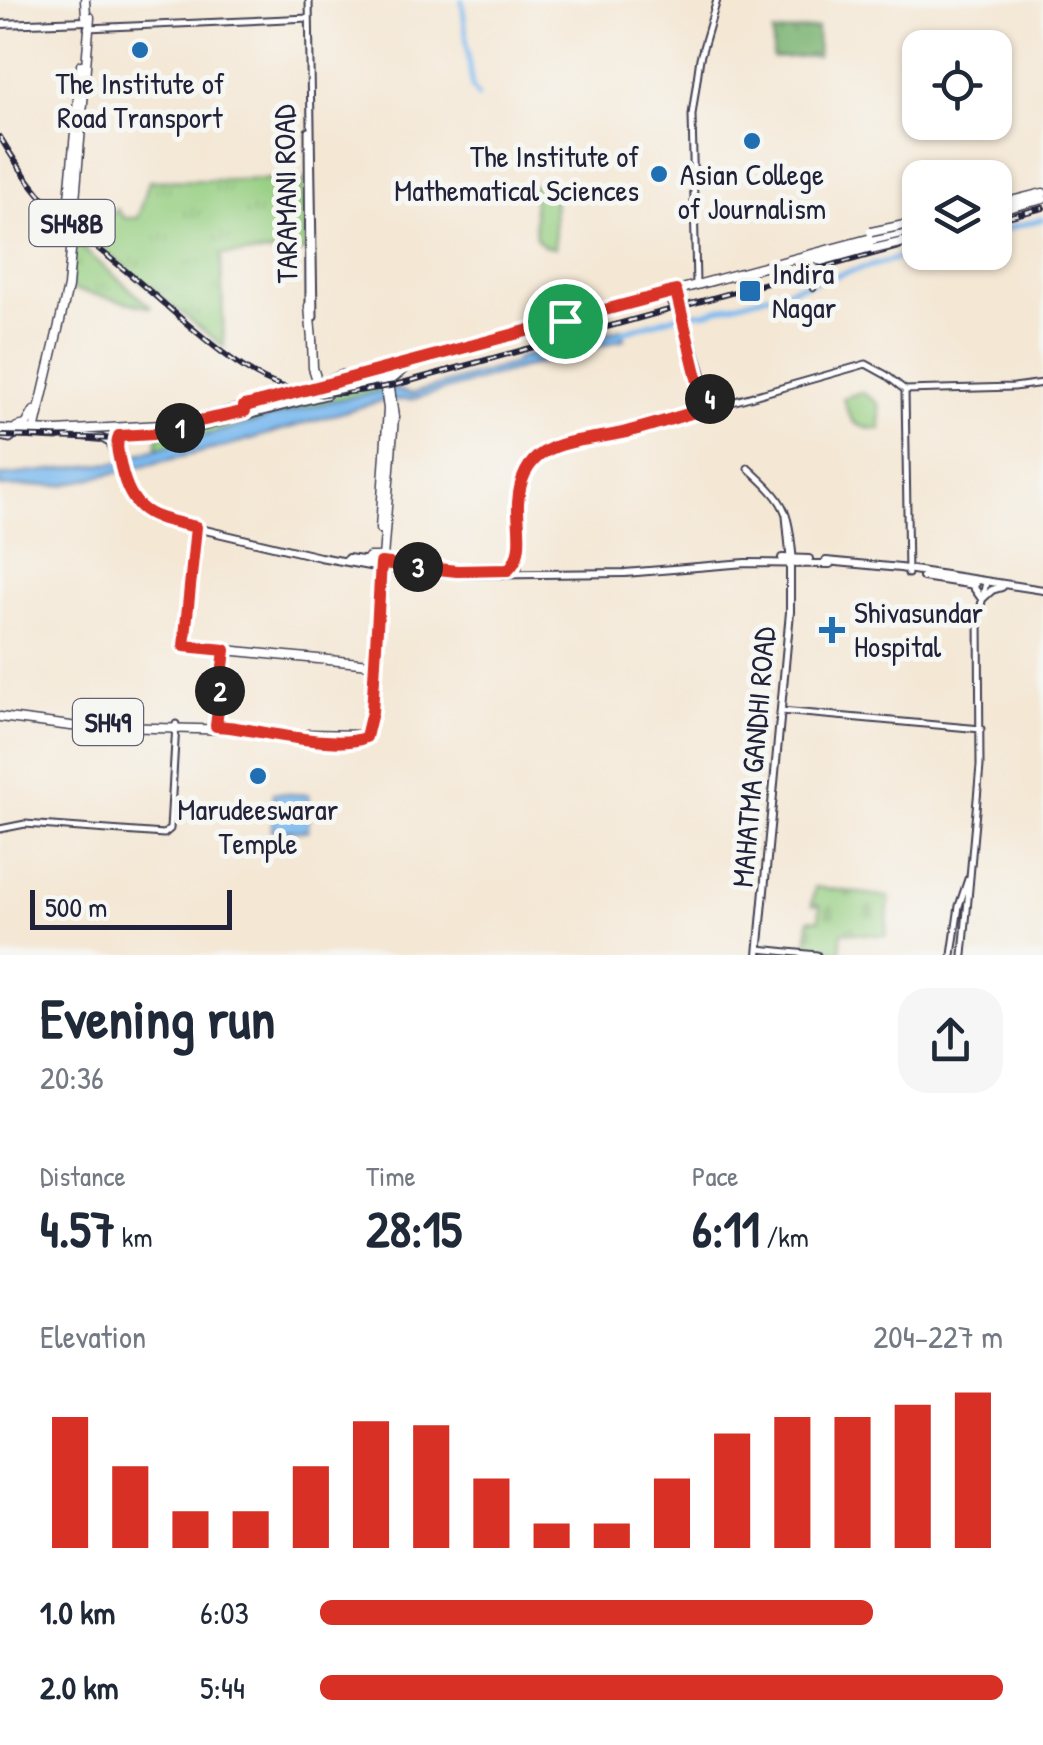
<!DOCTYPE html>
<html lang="en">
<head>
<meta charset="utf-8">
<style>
	body { margin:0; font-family:"Patrick Hand",sans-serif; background:#f6f6f7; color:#1f2937; height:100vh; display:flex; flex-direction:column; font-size:38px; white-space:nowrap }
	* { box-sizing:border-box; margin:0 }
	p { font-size:32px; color:#747a83 }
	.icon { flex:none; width:55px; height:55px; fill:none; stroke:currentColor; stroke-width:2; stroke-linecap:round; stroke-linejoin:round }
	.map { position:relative; height:955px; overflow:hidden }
	.details { display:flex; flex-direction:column; background:#fff; flex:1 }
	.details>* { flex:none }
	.buttons { position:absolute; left:902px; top:30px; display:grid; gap:20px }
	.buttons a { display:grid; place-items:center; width:110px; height:110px; border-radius:20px; background:#fff; box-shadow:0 2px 8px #0004; font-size:50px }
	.scale { position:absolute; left:30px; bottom:25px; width:202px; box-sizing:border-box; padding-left:10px; border:5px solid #22223b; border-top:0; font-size:28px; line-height:35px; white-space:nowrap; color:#22223b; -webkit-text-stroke:8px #f6f6f2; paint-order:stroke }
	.pin { position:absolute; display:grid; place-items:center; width:85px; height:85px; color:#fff; margin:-42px; border:5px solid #fff; border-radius:50%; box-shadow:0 2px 10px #0007 }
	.km { position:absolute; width:50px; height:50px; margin:-25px; border-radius:50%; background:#222; color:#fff; font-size:28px; line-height:50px; text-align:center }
	.round { display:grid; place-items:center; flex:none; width:105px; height:105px; border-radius:30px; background:#f6f6f7 }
	.head { display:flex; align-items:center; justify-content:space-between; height:170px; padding:0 40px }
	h1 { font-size:55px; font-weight:700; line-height:75px }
	.figures { display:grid; grid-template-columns:repeat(3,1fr); gap:15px; height:170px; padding:10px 40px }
	.figures div { display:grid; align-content:center }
	.figures b { font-size:50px; font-weight:700 }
	.figures small { font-size:28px; font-weight:400 }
	.figures p { font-size:28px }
	.chart { height:280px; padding:20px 40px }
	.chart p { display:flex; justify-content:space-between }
	.chart svg { width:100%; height:180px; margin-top:10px; stroke:#d93025; stroke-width:6 }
	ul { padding:0 40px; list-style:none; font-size:32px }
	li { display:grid; grid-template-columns:160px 120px 1fr; align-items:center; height:75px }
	li i { height:25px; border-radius:12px; background:#d93025 }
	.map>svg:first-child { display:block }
	.grass { fill:url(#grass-tufts); stroke:#5c785e; stroke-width:2.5 }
	.forest { fill:url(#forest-crowns); stroke:#4e6a56; stroke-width:2.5 }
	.cemetery { fill:url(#cemetery-stones); stroke:#5c785e; stroke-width:2.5 }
	.park { fill:#97cf82; stroke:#5c785e; stroke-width:2.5 }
	.water { fill:#7bbaef; stroke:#4e6e95; stroke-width:2.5 }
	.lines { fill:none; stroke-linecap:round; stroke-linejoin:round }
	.canal { stroke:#7bbaef; stroke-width:5 }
	.tertiary-casing { stroke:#424052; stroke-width:9 }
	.secondary-casing { stroke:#424052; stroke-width:10 }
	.primary-casing { stroke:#424052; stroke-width:11 }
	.tertiary { stroke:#fff; stroke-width:5 }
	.secondary { stroke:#fff; stroke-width:6 }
	.primary { stroke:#fff; stroke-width:8 }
	.rail-casing { stroke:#22223b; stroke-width:6 }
	.rail { stroke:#f6f6f2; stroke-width:2.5; stroke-dasharray:8; stroke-linecap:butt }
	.primary-bridge-casing { stroke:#424052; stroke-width:11; stroke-linecap:butt }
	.primary-bridge { stroke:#fff; stroke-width:8 }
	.route-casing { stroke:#fff; stroke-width:20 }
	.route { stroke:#d93025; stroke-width:12 }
	.poi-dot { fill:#1f6fb2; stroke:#f6f6f2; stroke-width:4 }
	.labels { text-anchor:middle; stroke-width:10; stroke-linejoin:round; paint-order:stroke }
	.shield { fill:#f6f6f2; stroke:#626272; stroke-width:2.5 }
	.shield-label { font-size:28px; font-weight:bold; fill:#22223b }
	.poi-label { font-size:30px; fill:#22223b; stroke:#f6f6f2 }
	.street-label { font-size:30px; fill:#22223b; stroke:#f6f6f2 }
</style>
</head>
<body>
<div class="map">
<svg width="1043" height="955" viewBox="0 0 1043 955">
	<defs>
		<pattern id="grass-tufts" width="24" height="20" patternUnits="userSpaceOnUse" patternTransform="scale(2.5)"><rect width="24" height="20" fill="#97cf82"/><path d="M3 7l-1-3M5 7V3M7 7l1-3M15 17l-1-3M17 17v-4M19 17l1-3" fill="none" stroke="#82b171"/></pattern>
		<pattern id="forest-crowns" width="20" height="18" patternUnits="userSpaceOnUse" patternTransform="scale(2.5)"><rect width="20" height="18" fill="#79b270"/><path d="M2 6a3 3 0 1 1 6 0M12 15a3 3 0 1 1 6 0" fill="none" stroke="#63905d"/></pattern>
		<pattern id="cemetery-stones" width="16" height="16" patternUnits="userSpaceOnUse" patternTransform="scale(2.5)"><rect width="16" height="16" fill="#97cf82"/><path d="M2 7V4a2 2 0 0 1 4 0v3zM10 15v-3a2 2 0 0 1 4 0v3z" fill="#82b171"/></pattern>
	</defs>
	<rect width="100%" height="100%" fill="#f6f6f2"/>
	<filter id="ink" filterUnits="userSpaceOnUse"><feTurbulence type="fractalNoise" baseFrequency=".01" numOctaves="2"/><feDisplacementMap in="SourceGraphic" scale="20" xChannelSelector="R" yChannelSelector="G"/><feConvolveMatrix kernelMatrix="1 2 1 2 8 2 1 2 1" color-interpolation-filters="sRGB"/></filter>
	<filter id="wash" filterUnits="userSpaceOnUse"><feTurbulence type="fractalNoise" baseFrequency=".0048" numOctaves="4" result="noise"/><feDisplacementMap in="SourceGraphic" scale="40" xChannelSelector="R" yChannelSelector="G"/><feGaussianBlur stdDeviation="2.25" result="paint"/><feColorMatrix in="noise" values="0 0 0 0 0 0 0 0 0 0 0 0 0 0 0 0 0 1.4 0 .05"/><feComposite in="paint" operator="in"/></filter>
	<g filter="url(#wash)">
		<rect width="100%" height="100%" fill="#f4e7d4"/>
		<path class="grass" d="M303 179 306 251 221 255 224 347 74 227 77 198 112 215 117 209 124 218H138L149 181Z
			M73 240 152 308 70 289Z"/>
		<path class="forest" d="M817 28 818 56 773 58V33Z"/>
		<path class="cemetery" d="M815 887 889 897 886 936 842 932 840 955 807 953 809 919 819 920 820 905H812Z"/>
		<path class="park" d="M554 183 555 248 544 246 536 238 532 186Z
			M370 383 381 385 383 391 332 401 157 449V436Z
			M862 392 879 404 881 429C854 429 850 422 843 398Z"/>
		<path class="water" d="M621 329 624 339 413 399 381 401 227 446 63 485 0 487V476L122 462 135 455 332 401 393 389 411 394 515 363 518 358Z
			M273 793 309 795 308 831H272Z"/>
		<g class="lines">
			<path class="canal" d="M462 0 472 87 478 97
				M995 232 1043 219
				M619 333 687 313H704L920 252"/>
		</g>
	</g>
	<g filter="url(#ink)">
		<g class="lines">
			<g class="tertiary-casing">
				<path id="tertiary" d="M309 0 314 317
					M87 28 309 18
					M308 131 309 305
					M811 280 813 288
					M696 284 692 115 700 58 717 0
					M676 291 699 386 709 397
					M685 334 690 332 712 407
					M905 390 1014 387 1043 383
					M0 437 10 439 15 435
					M748 468C785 502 788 507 793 557
					M786 516 790 558
					M509 570 517 560
					M518 573 521 485 536 459 547 450 572 440 619 434 866 364 886 375 905 390 908 574
					M781 711 981 729
					M0 829 25 824 164 834 170 829 176 724
					M759 949 817 955
					M952 955 959 906 968 879
					M963 955 980 766 979 615 986 582"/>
			</g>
			<g class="secondary-casing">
				<path id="secondary" d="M0 24 86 21
					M153 434 194 429 327 395
					M72 435 101 438 110 443C127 475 114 500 154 518L320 557 380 568 460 575 625 573 745 563 830 564
					M117 449 119 436 153 434 156 432
					M196 527 184 645 225 650
					M348 558 405 566
					M782 558 809 559
					M826 561 900 568 1043 590
					M923 577 975 585
					M972 585 982 599 992 590 1002 587
					M758 955 790 612V562"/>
			</g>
			<g class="primary-casing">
				<path id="primary" d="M85 0 86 16
					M995 205 1043 193
					M68 210 81 65
					M995 211 1043 199
					M815 259 823 261 874 249
					M798 262 920 231
					M668 297 679 310
					M309 306 312 340
					M389 382 406 367
					M355 385 376 380 381 382
					M17 427 26 425 34 411
					M0 429 56 431 179 424 920 225
					M34 431 68 287 90 17
					M1 433 57 436
					M380 529 388 409 383 374
					M367 560 369 557H377
					M0 717 71 726 238 730 352 741 365 737 371 712 394 417 387 367
					M216 726 225 650 370 664
					M308 734 359 735"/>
			</g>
			<use href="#tertiary" class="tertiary"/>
			<use href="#secondary" class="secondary"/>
			<use href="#primary" class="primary"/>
			<g class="rail-casing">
				<path id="rail" d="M0 137C15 162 30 185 50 206 75 232 105 253 132 276 172 309 233 371 281 386 321 399 355 392 395 385L920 241
					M995 220 1043 208
					M0 436 166 440"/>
			</g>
			<use href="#rail" class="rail"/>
			<g class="primary-bridge-casing">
				<path id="primary-bridge" d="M871 232 909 224 915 235 908 241 874 249
					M312 340 313 368 321 392 355 385
					M318 389 323 382 345 374"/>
			</g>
			<use href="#primary-bridge" class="primary-bridge"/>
		</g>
	</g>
	<g class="lines" filter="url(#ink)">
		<g class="route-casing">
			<path id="route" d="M676 291 699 386 710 398 712 407C682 415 653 426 622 433 575 444 522 437 518 503 517 525 526 554 508 570L457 571 381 563 372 712 366 737C336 752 246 726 216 726L225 650 184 646 196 527C152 517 132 515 121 467 119 456 115 447 119 436L153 434C169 426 223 417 245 411L244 406 249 405Z"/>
		</g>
		<use href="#route" class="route"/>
	</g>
	<g class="poi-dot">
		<circle cx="140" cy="50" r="10"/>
		<circle cx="752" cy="141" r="10"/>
		<circle cx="659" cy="174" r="10"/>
		<rect x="738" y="279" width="24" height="24" rx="5"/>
		<path d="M827 615h10v10h10v10h-10v10h-10v-10h-10v-10h10z"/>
		<circle cx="258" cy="776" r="10"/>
	</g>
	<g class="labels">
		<g class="shield">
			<rect x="29.5" y="200" width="85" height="46" rx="8"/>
			<rect x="73" y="699" width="70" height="46" rx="8"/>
		</g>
		<g class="shield-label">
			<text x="72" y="233">SH48B</text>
			<text x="108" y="732">SH49</text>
		</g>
		<g class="poi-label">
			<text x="140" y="94">The Institute of<tspan x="140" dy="34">Road Transport</tspan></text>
			<text x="639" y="167" text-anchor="end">The Institute of<tspan x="639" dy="34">Mathematical Sciences</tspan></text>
			<text x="752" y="185">Asian College<tspan x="752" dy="34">of Journalism</tspan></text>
			<text x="772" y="284" text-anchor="start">Indira<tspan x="772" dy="34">Nagar</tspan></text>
			<text x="854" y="623" text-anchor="start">Shivasundar<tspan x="854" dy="34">Hospital</tspan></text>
			<text x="258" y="820">Marudeeswarar<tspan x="258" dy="34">Temple</tspan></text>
		</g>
		<g class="street-label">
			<text transform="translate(286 194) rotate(-91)" y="10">TARAMANI ROAD</text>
			<text transform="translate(754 757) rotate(-85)" y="10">MAHATMA GANDHI ROAD</text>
		</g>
	</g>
</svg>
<div class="buttons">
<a><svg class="icon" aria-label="locate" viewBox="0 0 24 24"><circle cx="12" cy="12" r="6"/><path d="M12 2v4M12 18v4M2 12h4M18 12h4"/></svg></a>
<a><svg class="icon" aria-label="layers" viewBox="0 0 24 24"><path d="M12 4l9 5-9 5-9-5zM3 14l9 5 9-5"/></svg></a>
</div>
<div class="scale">500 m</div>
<div class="pin" style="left:565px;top:321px;background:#1e9e55"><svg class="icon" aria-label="arrive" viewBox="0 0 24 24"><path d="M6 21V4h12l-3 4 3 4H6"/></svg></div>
<b class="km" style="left:180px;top:428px">1</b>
<b class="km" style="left:220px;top:691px">2</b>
<b class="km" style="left:418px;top:567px">3</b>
<b class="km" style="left:710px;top:399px">4</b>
</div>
<section class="details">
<div class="head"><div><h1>Evening run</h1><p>20:36</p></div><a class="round"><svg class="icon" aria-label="share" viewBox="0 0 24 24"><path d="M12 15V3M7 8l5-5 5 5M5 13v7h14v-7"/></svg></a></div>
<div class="figures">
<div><p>Distance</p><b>4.57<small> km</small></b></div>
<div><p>Time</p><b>28:15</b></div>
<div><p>Pace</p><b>6:11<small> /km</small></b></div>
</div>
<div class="chart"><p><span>Elevation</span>204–227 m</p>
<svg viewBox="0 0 160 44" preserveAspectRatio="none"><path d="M5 44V12M15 44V24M25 44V35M35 44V35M45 44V24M55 44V13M65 44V14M75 44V27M85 44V38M95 44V38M105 44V27M115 44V16M125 44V12M135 44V12M145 44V9M155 44V6"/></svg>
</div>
<ul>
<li><b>1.0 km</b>6:03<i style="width:81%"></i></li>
<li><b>2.0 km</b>5:44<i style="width:100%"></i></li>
</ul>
</section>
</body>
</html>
